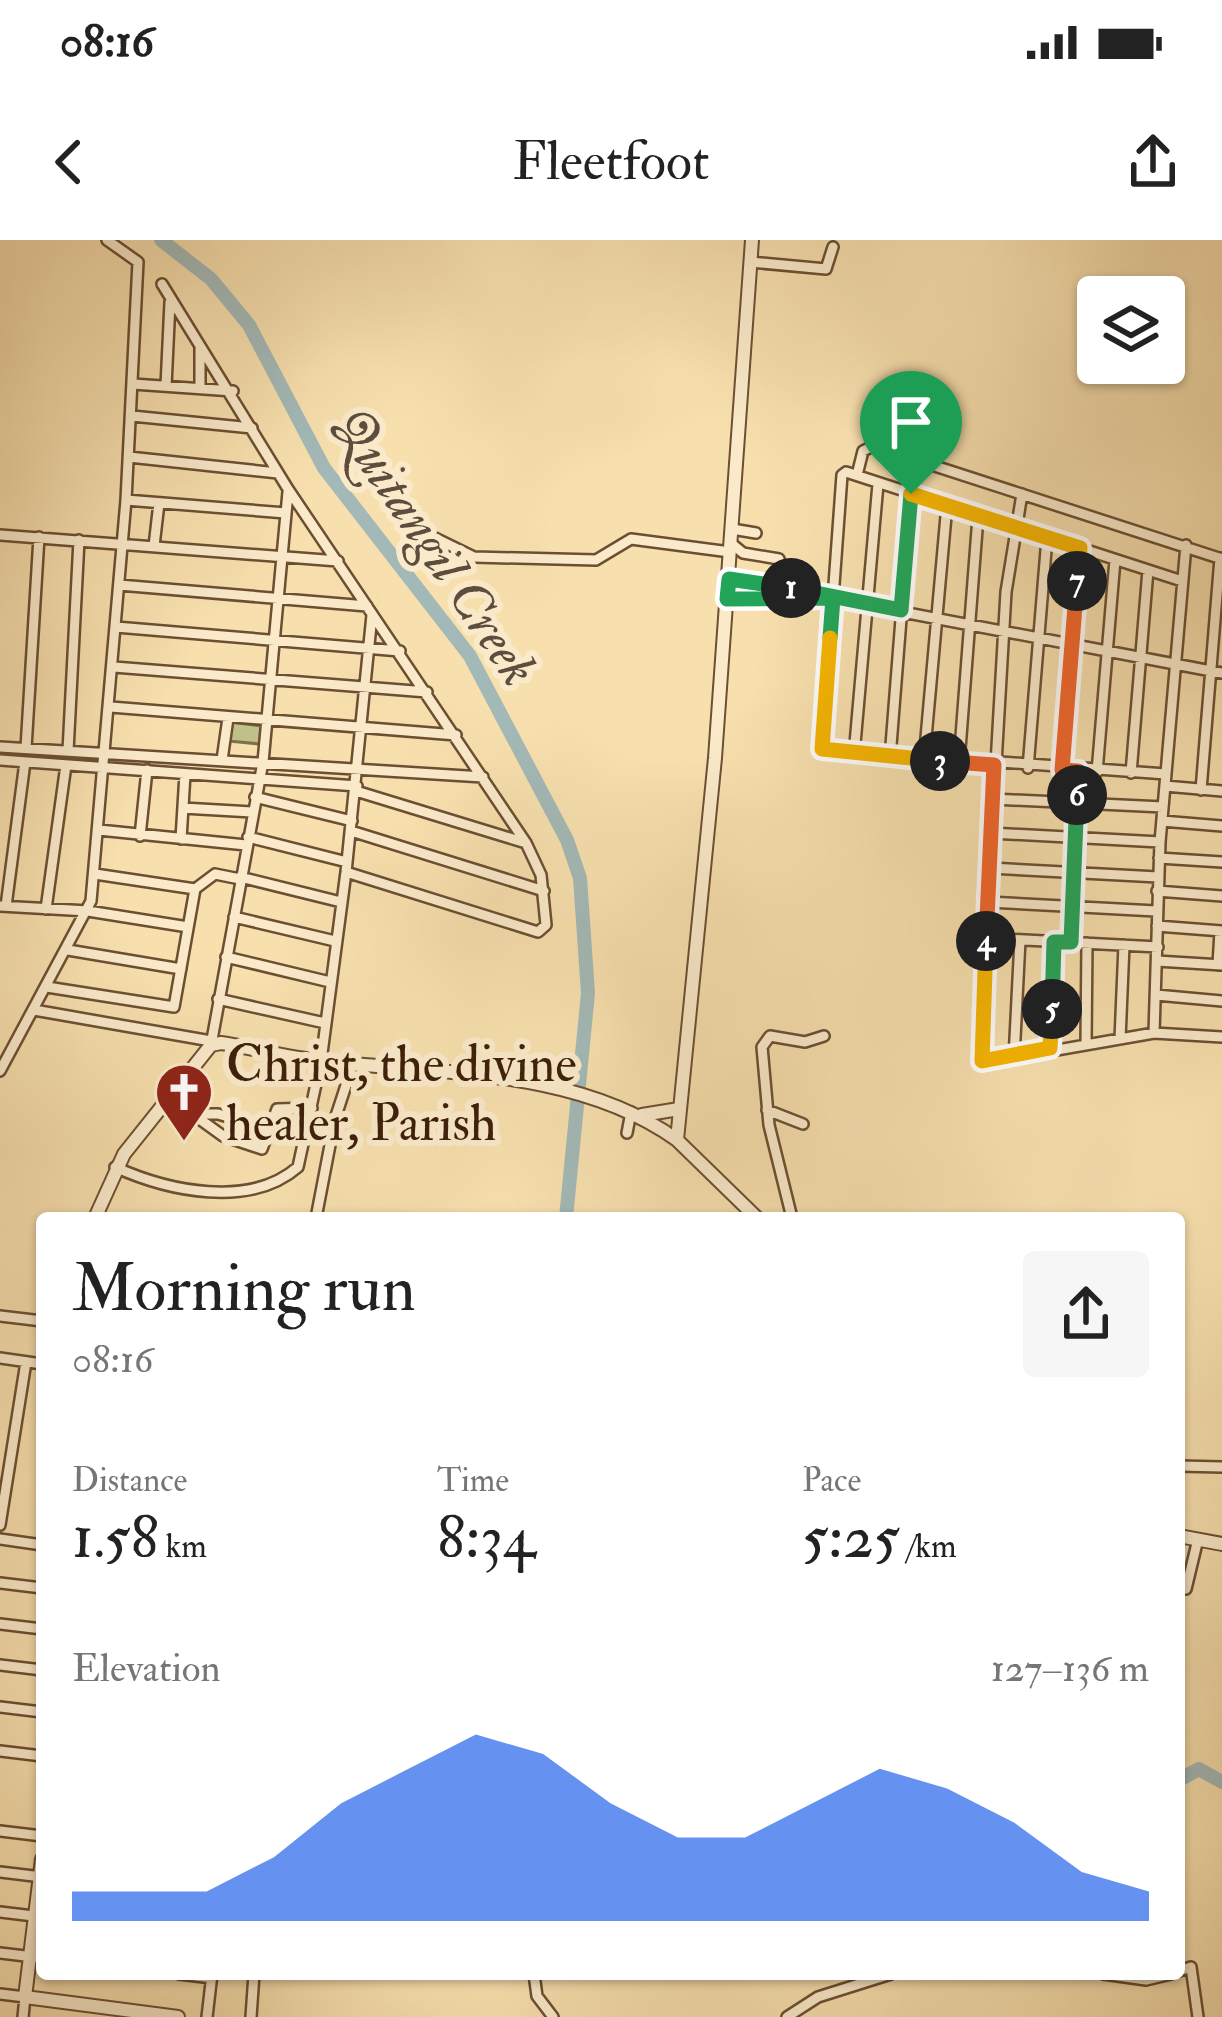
<!DOCTYPE html>
<html lang="en">
<head>
<meta charset="utf-8">
<style>
	body { margin:0; font-family:"IM FELL Double Pica",serif; background:#f6f6f6; color:#222; height:100vh; display:flex; flex-direction:column; font-size:45px; white-space:nowrap }
	* { box-sizing:border-box; margin:0 }
	p { font-size:39px; color:#767676 }
	.icon { flex:none; width:66px; height:66px; fill:none; stroke:currentColor; stroke-width:2; stroke-linecap:round; stroke-linejoin:round }
	.map { position:relative; flex:1; overflow:hidden }
	.panel { position:absolute; left:36px; top:972px; width:1149px; height:768px; display:flex; flex-direction:column; background:#fff; border-radius:12px; box-shadow:0 3px 9px #0004 }
	.panel>* { flex:none }
	.fabs { position:absolute; left:1077px; top:36px; display:grid; gap:24px }
	.fabs a { display:grid; place-items:center; width:108px; height:108px; border-radius:12px; background:#fff; box-shadow:0 3px 9px #0004; font-size:60px }
	.pin { position:absolute; display:grid; place-items:center; width:102px; height:102px; color:#fff; margin:-123px -51px; border-radius:50% 50% 50% 0; rotate:-45deg; box-shadow:0 0 12px #0007 }
	.pin .icon { rotate:45deg }
	.km { position:absolute; width:60px; height:60px; margin:-30px; border-radius:50%; background:#222; color:#fff; font-size:33px; line-height:60px; text-align:center }
	.round { display:grid; place-items:center; flex:none; width:126px; height:126px; border-radius:12px; background:#f6f6f6 }
	.headline { display:flex; align-items:center; justify-content:space-between; height:204px; padding:0 36px }
	h1 { font-size:66px; font-weight:600; line-height:90px }
	.stats { display:grid; grid-template-columns:repeat(3,1fr); gap:18px; height:204px; padding:12px 36px }
	.stats div { display:grid; align-content:center }
	.stats b { font-size:60px; font-weight:600 }
	.stats small { font-size:33px; font-weight:400 }
	.stats p { font-size:33px }
	.chart { height:336px; padding:24px 36px }
	.chart p { display:flex; justify-content:space-between }
	.chart svg { width:100%; height:216px; margin-top:12px; fill:#2563eb; opacity:.7 }
	.status { display:flex; justify-content:space-between; align-items:center; height:84px; padding:0 60px; background:#fff; direction:ltr }
	.status svg { height:33px; fill:currentColor }
	header { display:flex; justify-content:space-between; align-items:center; height:156px; padding:0 36px; background:#fff; font-size:54px; font-weight:600 }
	.map>svg:first-child { display:block }
	.green { fill:#bfc189; stroke:#7e704a; stroke-width:3 }
	.lines { fill:none; stroke-linecap:round; stroke-linejoin:round }
	.river { stroke:#a3b9b7; stroke-width:14 }
	.minor-casing { stroke:#6c4f33; stroke-width:14 }
	.tertiary-casing { stroke:#6c4f33; stroke-width:16 }
	.minor { stroke:#faeaca; stroke-width:9 }
	.tertiary { stroke:#faeaca; stroke-width:12 }
	.split-1-casing { stroke:#fff; stroke-width:24 }
	.split-2-casing { stroke:#fff; stroke-width:24 }
	.split-3-casing { stroke:#fff; stroke-width:24 }
	.split-4-casing { stroke:#fff; stroke-width:24 }
	.split-5-casing { stroke:#fff; stroke-width:24 }
	.split-6-casing { stroke:#fff; stroke-width:24 }
	.split-7-casing { stroke:#fff; stroke-width:24 }
	.split-8-casing { stroke:#fff; stroke-width:24 }
	.split-1 { stroke:#22a559; stroke-width:15 }
	.split-2 { stroke:#22a559; stroke-width:15 }
	.split-3 { stroke:#f5b400; stroke-width:15 }
	.split-4 { stroke:#f0652b; stroke-width:15 }
	.split-5 { stroke:#f5b400; stroke-width:15 }
	.split-6 { stroke:#22a559; stroke-width:15 }
	.split-7 { stroke:#f0652b; stroke-width:15 }
	.split-8 { stroke:#f5b400; stroke-width:15 }
	.labels { text-anchor:middle; stroke-width:12; stroke-linejoin:round; paint-order:stroke }
	.poi-label { font-size:51px; fill:#3d1f0a; stroke:#faeaca; text-anchor:start }
	.water-label { font-size:54px; font-style:italic; fill:#5c4d3e; stroke:#faeaca }
</style>
</head>
<body>
<div class="status"><b>08:16</b><svg viewBox="0 0 49 12"><path d="M0 12V9h3v3zM5 12V6h3v6zM10 12V3h3v9zM15 12V0h3v12zM26 1h20v11H26zM47 4h2v5h-2z"/></svg></div>
<header><svg class="icon" aria-label="back" viewBox="0 0 24 24"><path d="M15 5l-7 7 7 7"/></svg>Fleetfoot<svg class="icon" aria-label="share" viewBox="0 0 24 24"><path d="M12 15V3M7 8l5-5 5 5M5 13v7h14v-7"/></svg></header>
<div class="map">
<svg width="1222" height="1777" viewBox="0 0 1222 1777">
	<rect width="100%" height="100%" fill="#f7dfae"/>
	<filter id="stains"><feTurbulence type="fractalNoise" baseFrequency=".00167" numOctaves="4"/><feColorMatrix values="0 0 0 0 .2 0 0 0 0 .09 0 0 0 0 .02 0 0 0 .5 -.17"/></filter>
	<radialGradient id="worn" r=".72"><stop offset=".6" stop-color="#630" stop-opacity="0"/><stop offset="1" stop-color="#630" stop-opacity=".3"/></radialGradient>
	<path class="green" d="M230 482 262 486 260 504 228 501Z"/>
	<g class="lines">
		<path class="river" d="M161 0 211 39 249 85 324 228 470 416 567 600 580 638 588 753 566 978
			M1179 1540 1199 1529 1222 1542"/>
		<g class="minor-casing">
			<path id="minor" d="M750 22 826 29 833 7
				M162 44 288 249 526 603 541 635 546 685 538 692 346 632
				M200 106V148
				M133 144 233 151
				M166 146 170 62
				M132 176 252 188
				M129 217 278 233
				M857 235 863 211 873 206 1222 319
				M1022 254 1006 352 979 816 989 822 1154 793 1222 797
				M126 260 286 273
				M732 289 756 293
				M0 295 338 321
				M409 298 433 297 474 317 596 320 631 299 730 312
				M732 304 743 313 779 319
				M154 306 159 263
				M119 345 367 366
				M824 357 1222 433
				M727 359 813 362 824 357 815 351 729 339
				M116 387 400 411
				M114 427 427 452
				M111 467 456 495
				M0 507 483 537
				M26 508 39 297
				M68 511 79 300
				M854 515 878 244
				M890 518 911 253
				M0 520 357 546
				M222 520 228 478
				M924 520 947 265
				M959 522 978 277
				M1028 528 1047 298
				M1062 530 1080 308
				M1097 532 1115 320
				M1131 533 1148 330
				M1166 534 822 509 842 235 846 232 1182 341
				M1165 546 1222 551
				M1201 550 1220 318
				M356 551 526 603
				M255 557 352 581
				M993 559 1163 567
				M183 568 252 572
				M1162 581 1222 586
				M99 590 246 605
				M351 591 544 651
				M991 593 1160 602
				M140 596 147 530
				M248 597 347 622
				M181 599 185 534
				M1159 618 1222 622
				M990 628 1158 637
				M240 637 341 662
				M195 649 215 634 240 639
				M1157 651 1222 656
				M988 662 1156 671
				M0 666 88 671 188 687
				M6 666 25 522
				M46 669 66 525
				M234 677 335 701
				M1157 686 1222 691
				M986 698 1158 707
				M1071 702 1079 531
				M68 710 181 729
				M226 717 330 742
				M1157 721 1222 725
				M1218 725 1220 691
				M47 747 174 767 195 649 95 634
				M1156 755 1222 761
				M218 759 325 783
				M34 770 211 801
				M1154 793 1160 602 1186 305
				M1120 799 1124 705
				M1086 804 1087 703
				M211 805 263 522 288 252
				M1050 808 1054 702
				M1014 818 1020 700
				M0 831 91 661 126 260 138 22 107 0
				M169 857 223 896 262 909 277 869 312 868
				M767 870 803 884
				M192 874H218L270 889
				M627 893 631 872
				M115 927C168 951 250 969 298 927L321 821 346 632 372 375
				M316 978 335 879 353 824
				M792 978 769 885 762 807 770 796 805 802 824 796
				M0 1076 42 1081
				M0 1118 42 1124
				M1179 1226 1222 1227
				M0 1285 26 1122
				M0 1299 42 1305
				M0 1343 42 1348
				M1186 1349 1198 1299
				M0 1384 42 1389
				M0 1425 42 1430
				M0 1467 42 1472
				M0 1511 42 1516
				M0 1591 42 1596
				M0 1632 42 1637
				M0 1672 42 1677
				M0 1713 42 1718
				M1179 1731 1191 1727 1198 1777
				M179 1734 212 1738
				M534 1734 537 1756 553 1777
				M1103 1734 1146 1740 1171 1734
				M0 1754 25 1757 23 1777
				M207 1777 212 1734
				M251 1777 254 1734
				M787 1777 818 1757 891 1734"/>
		</g>
		<g class="tertiary-casing">
			<path id="tertiary" d="M752 0 715 518 677 900 757 978
				M642 875 679 869
				M95 978 124 914 211 805 221 803C255 808 287 818 321 821 439 834 577 828 677 900
				M1179 1296 1222 1304
				M42 1619 25 1757 178 1777"/>
		</g>
		<use href="#minor" class="minor"/>
		<use href="#tertiary" class="tertiary"/>
	</g>
	<g class="lines">
		<g class="split-1-casing">
			<path id="split-1" d="M791 348 901 370 911 254"/>
		</g>
		<g class="split-2-casing">
			<path id="split-2" d="M791 348 729 339 727 359 833 358 830 398"/>
		</g>
		<g class="split-3-casing">
			<path id="split-3" d="M830 398 822 509 940 521"/>
		</g>
		<g class="split-4-casing">
			<path id="split-4" d="M940 521 994 525 986 701"/>
		</g>
		<g class="split-5-casing">
			<path id="split-5" d="M986 701 982 821 1050 808 1052 769"/>
		</g>
		<g class="split-6-casing">
			<path id="split-6" d="M1052 769 1054 702H1071L1077 555"/>
		</g>
		<g class="split-7-casing">
			<path id="split-7" d="M1077 555 1078 531 1062 530 1077 341"/>
		</g>
		<g class="split-8-casing">
			<path id="split-8" d="M911 254 1080 308 1077 341"/>
		</g>
		<use href="#split-1" class="split-1"/>
		<use href="#split-2" class="split-2"/>
		<use href="#split-3" class="split-3"/>
		<use href="#split-4" class="split-4"/>
		<use href="#split-5" class="split-5"/>
		<use href="#split-6" class="split-6"/>
		<use href="#split-7" class="split-7"/>
		<use href="#split-8" class="split-8"/>
	</g>
	<defs>
		<g id="church-pin" transform="scale(3)"><path d="M0 17L-7.5 6A9.5 9.5 0 1 1 7.5 6Z" fill="#8f2418" stroke="#faeaca"/><path d="M-1.2-6h2.4v3.5h3.3v2.4h-3.3V6h-2.4V-.1h-3.3v-2.4h3.3Z" fill="#fff"/></g>
	</defs>
	<g fill-rule="evenodd">
		<use href="#church-pin" x="184" y="852"/>
	</g>
	<g class="labels">
		<g class="poi-label">
			<text x="226" y="841">Christ, the divine<tspan x="226" dy="59">healer, Parish</tspan></text>
		</g>
		<g class="water-label">
			<text transform="translate(436 306) rotate(56)" y="19">Quitangil Creek</text>
		</g>
	</g>
	<rect width="100%" height="100%" filter="url(#stains)"/>
	<rect width="100%" height="100%" fill="url(#worn)"/>
</svg>
<div class="fabs">
<a><svg class="icon" aria-label="layers" viewBox="0 0 24 24"><path d="M12 4l9 5-9 5-9-5zM3 14l9 5 9-5"/></svg></a>
</div>
<div class="pin" style="left:911px;top:254px;background:#1e9e55"><svg class="icon" aria-label="arrive" viewBox="0 0 24 24"><path d="M6 21V4h12l-3 4 3 4H6"/></svg></div>
<b class="km" style="left:791px;top:348px">1</b>
<b class="km" style="left:940px;top:521px">3</b>
<b class="km" style="left:986px;top:701px">4</b>
<b class="km" style="left:1052px;top:769px">5</b>
<b class="km" style="left:1077px;top:555px">6</b>
<b class="km" style="left:1077px;top:341px">7</b>
<section class="panel">
<div class="headline"><div><h1>Morning run</h1><p>08:16</p></div><a class="round"><svg class="icon" aria-label="share" viewBox="0 0 24 24"><path d="M12 15V3M7 8l5-5 5 5M5 13v7h14v-7"/></svg></a></div>
<div class="stats">
<div><p>Distance</p><b>1.58<small> km</small></b></div>
<div><p>Time</p><b>8:34</b></div>
<div><p>Pace</p><b>5:25<small> /km</small></b></div>
</div>
<div class="chart"><p><span>Elevation</span>127–136 m</p>
<svg viewBox="0 0 160 44" preserveAspectRatio="none"><path d="M0 44V38L10 38L20 38L30 31L40 20L50 13L60 6L70 10L80 20L90 27L100 27L110 20L120 13L130 17L140 24L150 34L160 38V44z"/></svg>
</div>
</section>
</div>
</body>
</html>
